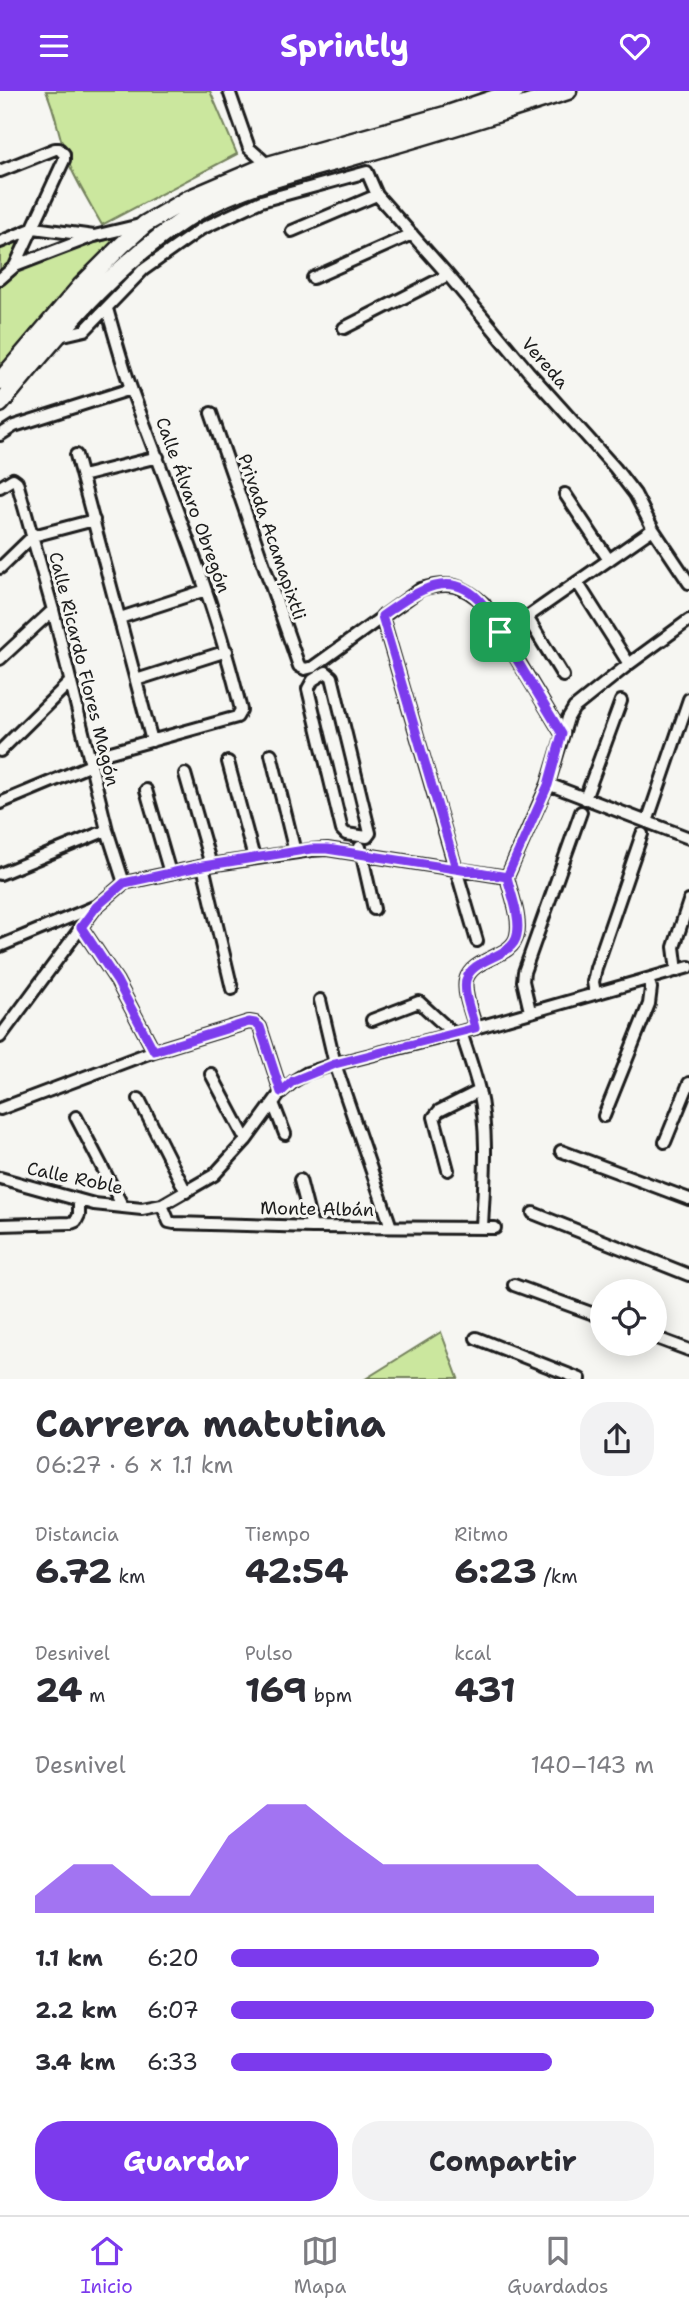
<!DOCTYPE html>
<html lang="es">
<head>
<meta charset="utf-8">
<style>
	body { margin:0; font-family:"Shantell Sans",sans-serif; background:#f2f2f3; color:#2b2b33; height:100vh; display:flex; flex-direction:column; font-size:26px; white-space:nowrap }
	* { box-sizing:border-box; margin:0 }
	p { font-size:23px; color:#7c7c81 }
	.icon { flex:none; width:38px; height:38px; fill:none; stroke:currentColor; stroke-width:2; stroke-linecap:round; stroke-linejoin:round }
	.map { position:relative; height:1288px; overflow:hidden }
	.side { display:flex; flex-direction:column; background:#fff; flex:1 }
	.side>* { flex:none }
	.tools { position:absolute; left:590px; top:1188px; display:grid; gap:14px }
	.tools a { display:grid; place-items:center; width:77px; height:77px; border-radius:50%; background:#fff; box-shadow:0 4px 18px #0003; font-size:35px }
	.pin { position:absolute; display:grid; place-items:center; width:60px; height:60px; color:#fff; margin:-30px; border-radius:14px; box-shadow:0 4px 10px #0006 }
	.round { display:grid; place-items:center; flex:none; width:74px; height:74px; border-radius:28px; background:#f2f2f3 }
	.summary { display:flex; align-items:center; justify-content:space-between; height:119px; padding:0 35px }
	h1 { font-size:38px; font-weight:700; line-height:52px }
	.stats { display:grid; grid-template-columns:repeat(3,1fr); gap:10px; height:119px; padding:7px 35px }
	.stats div { display:grid; align-content:center }
	.stats b { font-size:35px; font-weight:700 }
	.stats small { font-size:19px; font-weight:400 }
	.stats p { font-size:19px }
	.chart { height:196px; padding:14px 35px }
	.chart p { display:flex; justify-content:space-between }
	.chart svg { width:100%; height:126px; margin-top:7px; fill:#7c3aed; opacity:.7 }
	.cta { display:flex; gap:14px; margin-top:auto; padding:14px 35px }
	.cta a { flex:1; height:80px; border-radius:28px; background:#7c3aed; color:#fff; font-size:28px; font-weight:700; line-height:80px; text-align:center }
	.cta a+a { background:#f2f2f3; color:#2b2b33 }
	ul { padding:0 35px; list-style:none; font-size:23px }
	li { display:grid; grid-template-columns:112px 84px 1fr; align-items:center; height:52px }
	li i { height:18px; border-radius:9px; background:#7c3aed }
	header { display:flex; justify-content:space-between; align-items:center; height:91px; padding:0 35px; background:#7c3aed; color:#fff; font-size:32px; font-weight:700 }
	.tabs { display:flex; justify-content:space-around; align-items:center; height:98px; border-top:2px solid #e1e1e2; background:#fff; font-size:19px; color:#7c7c81 }
	.tabs a { display:grid; justify-items:center; gap:4px }
	.tabs .selected { color:#7c3aed }
	.map>svg:first-child { display:block }
	.green { fill:#cbe79e; stroke:#74825d; stroke-width:2 }
	.lines { fill:none; stroke-linecap:round; stroke-linejoin:round }
	.street-casing { stroke:#1c1c1c; stroke-width:16 }
	.primary-casing { stroke:#1c1c1c; stroke-width:21 }
	.street { stroke:#f6f6f2; stroke-width:10 }
	.primary { stroke:#f6f6f2; stroke-width:16 }
	.route-casing { stroke:#fff; stroke-width:14 }
	.route { stroke:#7c3aed; stroke-width:9 }
	.labels { text-anchor:middle; stroke-width:6; stroke-linejoin:round; paint-order:stroke }
	.street-label { font-size:18px; fill:#1c1c1c; stroke:#f6f6f2 }
</style>
</head>
<body>
<header><svg class="icon" aria-label="menu" viewBox="0 0 24 24"><path d="M4 6h16M4 12h16M4 18h16"/></svg>Sprintly<svg class="icon" aria-label="heart" viewBox="0 0 24 24"><path d="M12 20l-8-8c-3-5 5-10 8-4 3-6 11-1 8 4z"/></svg></header>
<div class="map">
<svg width="689" height="1288" viewBox="0 0 689 1288">
	<rect width="100%" height="100%" fill="#f6f6f2"/>
	<filter id="ink" filterUnits="userSpaceOnUse"><feTurbulence type="fractalNoise" baseFrequency=".0143" numOctaves="2"/><feDisplacementMap in="SourceGraphic" scale="14" xChannelSelector="R" yChannelSelector="G"/><feConvolveMatrix kernelMatrix="1 2 1 2 8 2 1 2 1" color-interpolation-filters="sRGB"/></filter>
	<g filter="url(#ink)">
		<path class="green" d="M46 0H210L237 63 102 134C91 114 79 95 70 75 59 50 57 24 46 0Z
			M30 145 16 174 121 145 0 285V157Z
			M441 1241 458 1287H367Z"/>
		<g class="lines">
			<g class="street-casing">
				<path id="street" d="M229 0 249 57 268 74
					M0 80 55 58H59L64 63V69L15 175 0 188
					M292 140 377 104
					M0 151 34 137 94 145 140 134
					M15 175 91 146
					M313 187 412 143
					M344 237 448 184
					M55 246 85 239 143 179 201 138 261 110 367 81 377 104 448 184 528 280 615 377 635 403 653 438 689 492
					M211 322 299 575 305 578 313 576 421 498C449 490 462 493 484 513L562 643
					M0 344 14 335 131 298
					M76 364 152 650
					M82 385 158 366
					M0 396 13 388 17 391 53 519 107 739 124 792
					M565 403 609 469
					M0 477 33 445 94 429
					M577 491 629 573
					M382 525 477 850
					M527 526 563 585
					M120 527 206 499
					M500 541 527 526 653 438
					M0 568 53 519
					M326 581 332 586 370 742 367 746 346 743 342 739 308 598 313 589Z
					M136 589 227 560
					M0 660 70 591
					M271 663 295 761
					M89 667 237 626 241 619C215 509 171 406 132 300 122 273 115 245 107 218
					M228 671 254 767
					M185 683 211 774
					M548 693 689 747
					M146 699 170 782
					M585 708 621 610
					M0 712 91 674
					M647 731 689 608
					M360 756 374 818
					M203 775 232 898
					M0 783 107 739
					M507 786 548 693 568 627 574 617 629 573 689 529
					M81 836 117 890 154 960
					M0 855 94 816
					M677 880 674 856 689 810
					M595 902 593 891 596 877 642 743
					M320 909 335 973 391 1136
					M530 920 523 890 524 881 581 721
					M372 929 419 911 454 943
					M476 937C472 923 463 903 466 889 472 866 513 867 517 844 521 827 511 803 507 786
					M461 941C467 960 474 979 479 999 489 1043 484 1091 482 1136
					M0 946 96 816 124 792 203 775 311 759 327 758 507 786
					M211 983 246 1049
					M139 1008 186 1101
					M273 1012 285 1043
					M0 1018 154 960 249 931 255 932 260 936 281 1001
					M604 1025 649 913 651 897 648 888
					M76 1026 123 1116
					M665 1051 689 992
					M561 1060 689 1108
					M448 1079 434 1026 439 1020 479 1000
					M0 1087 94 1113 142 1118 162 1114 214 1084 246 1049 281 1001 294 990 307 982 335 973 454 943 689 876
					M300 1089 312 1136
					M162 1114 169 1131 174 1132 312 1136 495 1137
					M533 1122 689 1184
					M0 1134 71 1132 76 1130 79 1124V1110
					M514 1194 602 1226
					M654 1246 689 1259
					M476 1247 580 1288"/>
			</g>
			<g class="primary-casing">
				<path id="primary" d="M0 290 81 195 122 154 145 133 188 108 268 74 445 24 516 0
					M0 313C59 242 119 166 200 119 247 92 304 80 355 65 427 45 497 23 568 0"/>
			</g>
			<use href="#street" class="street"/>
			<use href="#primary" class="primary"/>
		</g>
	</g>
	<g class="lines" filter="url(#ink)">
		<g class="route-casing">
			<path id="route" d="M500 541 562 643 548 694 507 786 327 758H311L203 775 124 792 96 816 81 836 117 890 154 960 249 931 255 932 260 936 281 1001 293 990 335 973 475 937C472 923 463 903 466 889 472 866 513 867 517 844 521 827 511 803 507 786L456 777 382 525C413 503 450 473 483 513 490 521 494 532 500 541"/>
		</g>
		<use href="#route" class="route"/>
	</g>
	<g class="labels">
		<g class="street-label">
			<text transform="translate(545 272) rotate(49)" y="6">Vereda</text>
			<text transform="translate(193 414) rotate(70)" y="6">Calle Álvaro Obregón</text>
			<text transform="translate(272 446) rotate(71)" y="6">Privada Acamapixtli</text>
			<text transform="translate(84 578) rotate(76)" y="6">Calle Ricardo Flores Magón</text>
			<text transform="translate(75 1087) rotate(12)" y="6">Calle Roble</text>
			<text transform="translate(317 1118) rotate(1)" y="6">Monte Albán</text>
		</g>
	</g>
</svg>
<div class="tools">
<a><svg class="icon" aria-label="locate" viewBox="0 0 24 24"><circle cx="12" cy="12" r="6"/><path d="M12 2v4M12 18v4M2 12h4M18 12h4"/></svg></a>
</div>
<div class="pin" style="left:500px;top:541px;background:#1e9e55"><svg class="icon" aria-label="arrive" viewBox="0 0 24 24"><path d="M6 21V4h12l-3 4 3 4H6"/></svg></div>
</div>
<section class="side">
<div class="summary"><div><h1>Carrera matutina</h1><p>06:27 · 6 × 1.1 km</p></div><a class="round"><svg class="icon" aria-label="share" viewBox="0 0 24 24"><path d="M12 15V3M7 8l5-5 5 5M5 13v7h14v-7"/></svg></a></div>
<div class="stats">
<div><p>Distancia</p><b>6.72<small> km</small></b></div>
<div><p>Tiempo</p><b>42:54</b></div>
<div><p>Ritmo</p><b>6:23<small> /km</small></b></div>
</div>
<div class="stats">
<div><p>Desnivel</p><b>24<small> m</small></b></div>
<div><p>Pulso</p><b>169<small> bpm</small></b></div>
<div><p>kcal</p><b>431</b></div>
</div>
<div class="chart"><p><span>Desnivel</span>140–143 m</p>
<svg viewBox="0 0 160 44" preserveAspectRatio="none"><path d="M0 44V38L10 27L20 27L30 38L40 38L50 17L60 6L70 6L80 17L90 27L100 27L110 27L120 27L130 27L140 38L150 38L160 38V44z"/></svg>
</div>
<ul>
<li><b>1.1 km</b>6:20<i style="width:87%"></i></li>
<li><b>2.2 km</b>6:07<i style="width:100%"></i></li>
<li><b>3.4 km</b>6:33<i style="width:76%"></i></li>
</ul>
<div class="cta"><a>Guardar</a><a>Compartir</a></div>
</section>
<nav class="tabs">
<a class="selected"><svg class="icon" aria-label="home" viewBox="0 0 24 24"><path d="M3 11l9-7 9 7M6 9v11h12V9"/></svg>Inicio</a>
<a><svg class="icon" aria-label="map" viewBox="0 0 24 24"><path d="M3 6l6-2 6 2 6-2v14l-6 2-6-2-6 2zM9 4v14M15 6v14"/></svg>Mapa</a>
<a><svg class="icon" aria-label="saved" viewBox="0 0 24 24"><path d="M7 4h10v16l-5-4-5 4z"/></svg>Guardados</a>
</nav>
</body>
</html>
